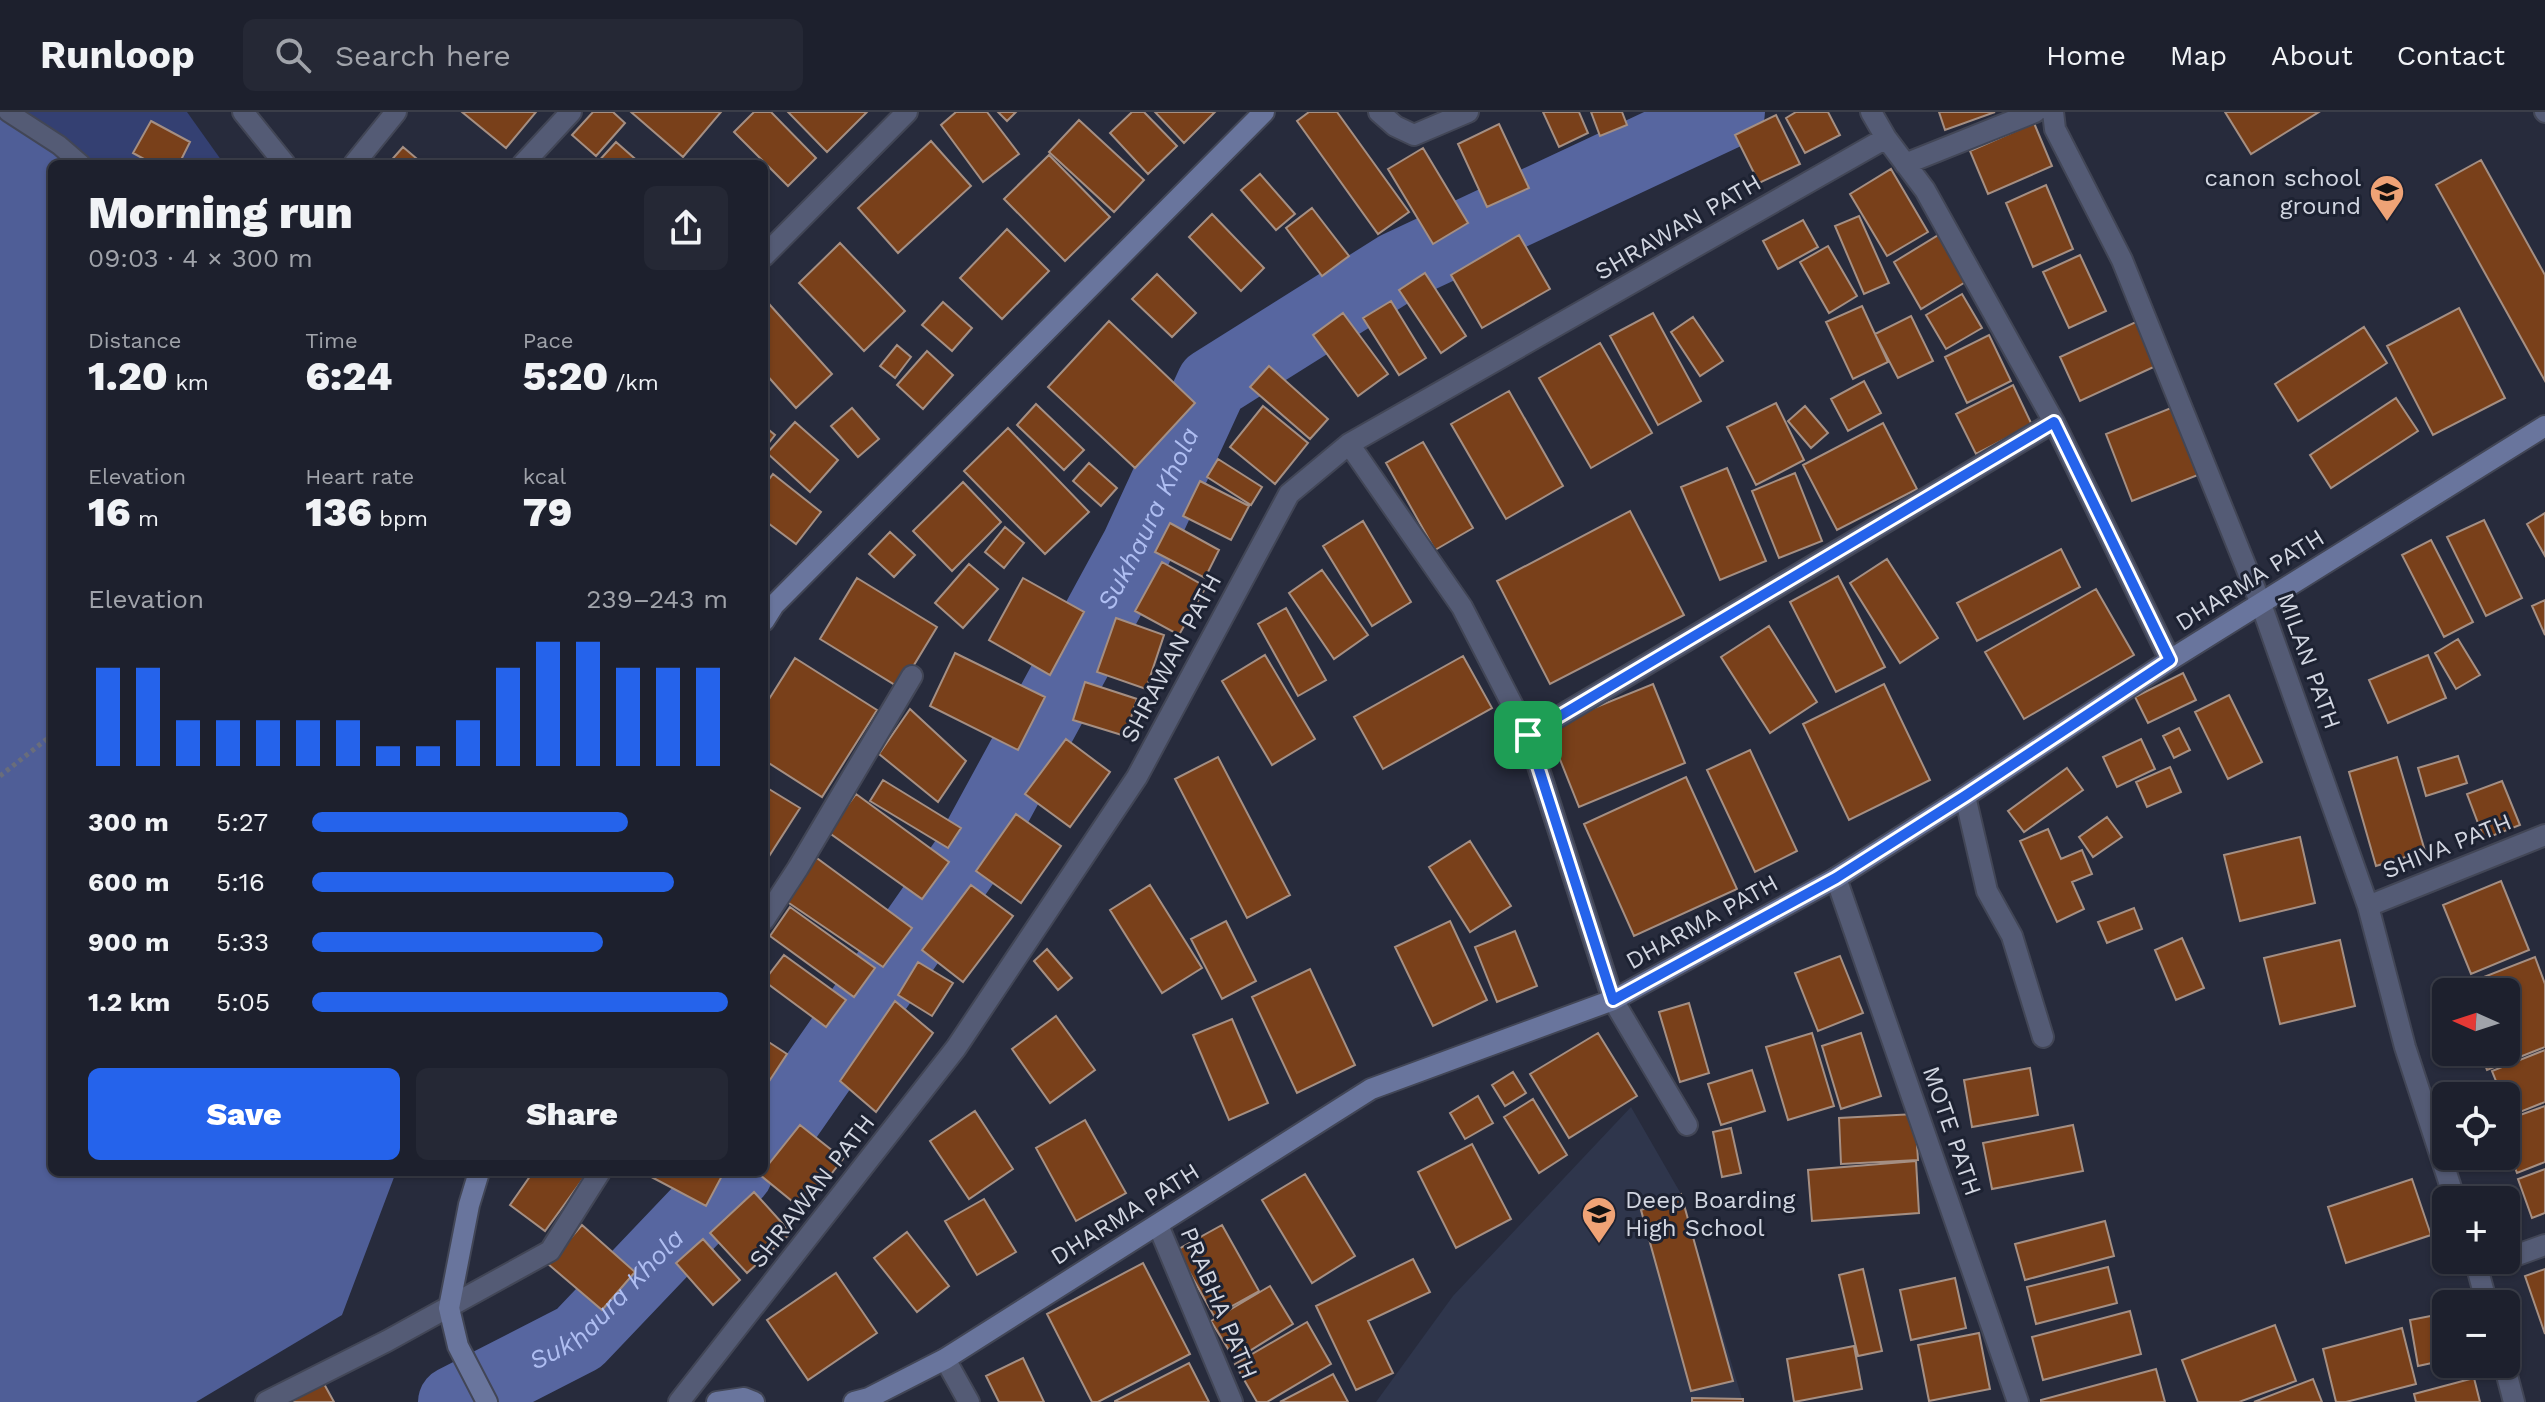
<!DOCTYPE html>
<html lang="en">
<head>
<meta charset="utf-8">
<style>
	body { margin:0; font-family:"Work Sans",sans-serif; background:#252835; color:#f1f3f6; height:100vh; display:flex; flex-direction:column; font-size:30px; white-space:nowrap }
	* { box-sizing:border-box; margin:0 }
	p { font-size:26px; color:#a0a3aa }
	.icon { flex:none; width:44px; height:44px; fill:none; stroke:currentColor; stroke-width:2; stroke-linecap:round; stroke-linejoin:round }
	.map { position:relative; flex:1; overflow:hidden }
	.drawer { position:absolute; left:48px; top:48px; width:720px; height:1016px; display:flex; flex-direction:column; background:#1d202d; border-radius:12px; box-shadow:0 2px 6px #0004,0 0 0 2px #3b3e49 }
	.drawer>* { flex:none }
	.needle { width:52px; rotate:273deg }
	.fabs { position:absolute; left:2432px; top:866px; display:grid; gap:16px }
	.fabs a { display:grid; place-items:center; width:88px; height:88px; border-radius:12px; background:#1d202d; box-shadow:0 2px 6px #0004,0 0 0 2px #3b3e49; font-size:40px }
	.pin { position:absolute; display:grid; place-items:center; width:68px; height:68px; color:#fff; margin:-34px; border-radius:16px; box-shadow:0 4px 12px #0006 }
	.round { display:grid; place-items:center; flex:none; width:84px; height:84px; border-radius:12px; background:#252835 }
	.headline { display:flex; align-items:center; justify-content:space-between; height:136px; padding:0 40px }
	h1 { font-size:44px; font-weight:800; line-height:60px }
	.figures { display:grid; grid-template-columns:repeat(3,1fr); gap:12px; height:136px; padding:8px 40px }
	.figures div { display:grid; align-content:center }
	.figures b { font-size:40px; font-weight:800 }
	.figures small { font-size:22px; font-weight:400 }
	.figures p { font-size:22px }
	.chart { height:224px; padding:16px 40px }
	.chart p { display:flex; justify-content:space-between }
	.chart svg { width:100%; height:144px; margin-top:8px; stroke:#2563eb; stroke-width:6 }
	.primary-button { display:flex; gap:16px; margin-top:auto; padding:16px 40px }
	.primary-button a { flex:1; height:92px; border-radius:12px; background:#2563eb; color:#fff; font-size:32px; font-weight:800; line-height:92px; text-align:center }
	.primary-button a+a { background:#252835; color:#f1f3f6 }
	ul { padding:0 40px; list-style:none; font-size:26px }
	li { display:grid; grid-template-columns:128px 96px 1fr; align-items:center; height:60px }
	li i { height:20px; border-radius:10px; background:#2563eb }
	header { display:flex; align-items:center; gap:48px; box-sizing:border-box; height:112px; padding:0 40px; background:#1d202d; border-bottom:2px solid #3b3e49 }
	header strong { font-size:38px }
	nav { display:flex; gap:44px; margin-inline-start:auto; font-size:28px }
	.search { width:560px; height:72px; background:#252835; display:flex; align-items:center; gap:20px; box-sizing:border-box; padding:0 28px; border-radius:12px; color:#a0a3aa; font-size:30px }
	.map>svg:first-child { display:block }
	.built { fill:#2f364c }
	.green { fill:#344072 }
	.forest { fill:#4f5e97 }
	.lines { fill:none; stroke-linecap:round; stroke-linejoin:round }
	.river { stroke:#5766a0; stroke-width:72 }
	.building { fill:#79401a; stroke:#a58f83; stroke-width:2 }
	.lane-casing { stroke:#424656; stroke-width:22 }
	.street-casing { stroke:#424656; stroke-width:24 }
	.secondary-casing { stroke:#424656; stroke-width:24 }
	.path { stroke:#696d7b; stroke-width:5; stroke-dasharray:4 4; stroke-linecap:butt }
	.lane { stroke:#545b75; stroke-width:18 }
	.street { stroke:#545b75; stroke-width:20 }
	.secondary { stroke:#69759d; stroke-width:20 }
	.route-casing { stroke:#fff; stroke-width:16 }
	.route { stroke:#2563eb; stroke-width:10 }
	.labels { text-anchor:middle; stroke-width:6; stroke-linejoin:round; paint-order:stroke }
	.poi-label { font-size:24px; fill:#d2d6e1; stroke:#1d2232; text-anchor:end }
	.street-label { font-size:24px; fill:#d2d6e1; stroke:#1d2232 }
	.water-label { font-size:26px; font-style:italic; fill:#afbef2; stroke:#1d2232 }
</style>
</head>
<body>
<header>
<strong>Runloop</strong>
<div class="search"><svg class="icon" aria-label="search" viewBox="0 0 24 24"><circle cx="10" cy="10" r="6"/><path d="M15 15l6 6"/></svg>Search here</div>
<nav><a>Home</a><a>Map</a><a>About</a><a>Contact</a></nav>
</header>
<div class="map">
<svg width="2545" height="1290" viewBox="0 0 2545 1290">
	<rect width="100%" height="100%" fill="#272b3c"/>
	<path class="built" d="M1631 995 1681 1082 1743 1290H1376L1453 1184Z"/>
	<path class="green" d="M8 0H187L224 52H81Z"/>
	<path class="forest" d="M0 0 81 52H52V1060H396L342 1203 196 1290H0Z"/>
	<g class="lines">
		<g class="river">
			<path id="s1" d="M764 1032 780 1015 970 742 1137 435 1212 272 1398 155 1729 0"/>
			<path id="s2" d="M454 1290 579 1226 737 1060"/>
		</g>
	</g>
	<path class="building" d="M462 0H536L506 36Z
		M593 0H613L625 11 596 44 572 23Z
		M631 0H721L683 45Z
		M754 0H771L816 46 788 74 734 20Z
		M788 0H867L827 40Z
		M956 0H987L1019 42 983 70 941 13Z
		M998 0H1016L1007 9Z
		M1132 0H1144L1177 34 1148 62 1110 21Z
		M1155 0H1215L1184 31Z
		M1309 0H1337L1409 100 1378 122 1297 9Z
		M1543 0H1579L1588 21 1559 35Z
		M1591 0H1622L1627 13 1600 24Z
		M1796 0H1828L1840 23 1805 41 1786 6Z
		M1939 0H1995L1945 18Z
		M2225 0H2319L2251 42Z
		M1776 3 1800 52 1759 71 1735 23Z
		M1079 8 1144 68 1114 100 1049 40Z
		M151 9 190 30 179 52H153L133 41Z
		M2034 11 2052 54 1988 82 1970 39Z
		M1499 12 1529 76 1487 95 1458 32Z
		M931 29 971 74 898 141 858 96Z
		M616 30 641 52H596Z
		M403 35 423 52H388Z
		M1423 36 1468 111 1433 132 1388 57Z
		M1049 43 1110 105 1065 149 1004 87Z
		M2481 48 2545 163V269L2436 73Z
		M1891 57 1928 120 1887 144 1850 82Z
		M1260 62 1295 102 1276 118 1241 78Z
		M2046 73 2073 137 2033 155 2006 91Z
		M1312 96 1349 144 1322 164 1286 116Z
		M1212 102 1264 156 1241 179 1189 125Z
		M1859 104 1889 171 1864 182 1835 114Z
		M1803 108 1818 135 1778 157 1763 129Z
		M1007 117 1049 159 1002 207 960 166Z
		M1945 119 1972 166 1921 197 1894 150Z
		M1519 123 1550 177 1482 216 1451 163Z
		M840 131 905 199 864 239 799 171Z
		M1828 134 1857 184 1829 201 1800 150Z
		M2080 143 2106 199 2069 216 2043 160Z
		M1425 161 1466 224 1441 241 1399 178Z
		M1157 162 1196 201 1172 225 1132 187Z
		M1962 182 1982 216 1946 237 1926 203Z
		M1391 189 1426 246 1399 263 1363 206Z
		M943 190 972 216 952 239 922 213Z
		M770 193 832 262 796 296 764 260V198Z
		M1862 194 1888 250 1853 267 1826 210Z
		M2459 196 2505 286 2433 323 2387 234Z
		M1343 201 1388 262 1358 284 1313 223Z
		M1653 201 1701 289 1658 313 1610 224Z
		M1911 204 1933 249 1898 266 1875 222Z
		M1693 205 1723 249 1700 264 1671 220Z
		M1109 209 1195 291 1135 356 1048 275Z
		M2138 209 2158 253 2080 289 2060 245Z
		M2364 215 2387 251 2298 309 2275 272Z
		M1989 223 2011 269 1967 291 1945 245Z
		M1600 231 1652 321 1591 356 1539 266Z
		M897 233 911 245 895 266 880 254Z
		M927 239 953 263 923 297 897 273Z
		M1269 254 1328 307 1310 327 1250 275Z
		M1864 269 1881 301 1848 319 1831 287Z
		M2013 273 2032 313 1976 342 1956 302Z
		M1509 279 1563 374 1506 407 1451 312Z
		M2396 286 2418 319 2331 376 2310 343Z
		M1776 291 1804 348 1756 373 1727 315Z
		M1036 292 1084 338 1064 358 1017 313Z
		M1263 294 1308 331 1275 372 1230 335Z
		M1805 294 1828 321 1811 336 1788 309Z
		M2176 294 2203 361 2132 389 2106 322Z
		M852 296 879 327 858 345 831 314Z
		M795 310 838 348 810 380 767 341Z
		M1883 311 1917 377 1837 418 1803 353Z
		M764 314 775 323 764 337Z
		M1008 316 1089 400 1045 442 964 359Z
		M1423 330 1473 416 1435 438 1386 351Z
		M1218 347 1262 375 1251 393 1207 365Z
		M1089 351 1117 376 1101 394 1073 369Z
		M1727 356 1766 449 1720 468 1681 375Z
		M1795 361 1822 429 1779 446 1752 379Z
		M773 362 821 400 796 432 764 408V374Z
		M1200 369 1249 394 1231 428 1183 404Z
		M963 370 1001 410 952 459 913 419Z
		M1630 399 1684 503 1550 572 1497 469Z
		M2545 401V444L2527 412Z
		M2484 408 2522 486 2486 504 2447 425Z
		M1363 409 1411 490 1372 514 1323 434Z
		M1170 411 1219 438 1205 466 1155 440Z
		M1005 415 1024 431 1004 456 985 440Z
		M890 420 915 443 894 465 869 442Z
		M2431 428 2473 510 2444 525 2402 443Z
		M2061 437 2080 475 1977 529 1957 491Z
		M1887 447 1938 526 1900 551 1850 471Z
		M1162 450 1206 475 1179 523 1135 499Z
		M969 452 998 477 963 516 935 491Z
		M1322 458 1368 523 1334 547 1289 481Z
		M1838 464 1885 555 1836 580 1790 490Z
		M857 466 937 515 900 576 820 527Z
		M1023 466 1084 500 1050 563 989 528Z
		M2096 477 2134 543 2024 607 1985 540Z
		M2545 488V523L2532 494Z
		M1286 496 1326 568 1298 584 1258 512Z
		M1116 506 1164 523 1146 577 1097 560Z
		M1769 514 1817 590 1770 621 1721 545Z
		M2458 527 2480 563 2456 577 2435 541Z
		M955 541 1045 585 1018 638 930 594Z
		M1265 543 1315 627 1272 653 1222 569Z
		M2428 543 2446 586 2388 611 2369 568Z
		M1463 544 1492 596 1383 657 1354 605Z
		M795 546 877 598 822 685 764 648V595Z
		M2183 561 2196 588 2148 611 2135 585Z
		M1085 570 1137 587 1125 624 1073 608Z
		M1653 572 1685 651 1579 695 1547 615Z
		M1884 572 1930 668 1849 708 1803 612Z
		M2229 583 2262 650 2228 667 2195 600Z
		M910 597 966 649 938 690 879 642Z
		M2179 616 2190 638 2174 646 2163 624Z
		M1066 627 1110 660 1070 715 1025 682Z
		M2141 627 2155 657 2117 675 2103 645Z
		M1750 638 1797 739 1755 760 1707 658Z
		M2458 644 2467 671 2426 684 2418 656Z
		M1218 645 1290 783 1247 806 1175 667Z
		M2397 645 2425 739 2376 754 2349 660Z
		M2170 655 2181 680 2147 695 2136 670Z
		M2067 656 2083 678 2024 720 2008 699Z
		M1686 665 1737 777 1634 824 1584 712Z
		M883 668 961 716 948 736 870 689Z
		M2502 669 2520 713 2484 727 2467 682Z
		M764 674 800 696 764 752Z
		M856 682 949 750 922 787 828 720Z
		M1016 702 1061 734 1021 791 976 759Z
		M2107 705 2122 725 2093 745 2079 725Z
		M2048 717 2061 747 2082 738 2092 762 2072 770 2084 797 2057 810 2020 729Z
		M2300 725 2315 791 2240 809 2224 743Z
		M1470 729 1511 794 1470 820 1429 755Z
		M814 744 912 816 883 855 786 789Z
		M2501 769 2529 838 2471 862 2443 793Z
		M971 773 1013 804 963 870 922 838Z
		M1150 773 1202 856 1162 881 1110 798Z
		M790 795 875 856 854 885 770 824Z
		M2134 796 2142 817 2107 831 2098 810Z
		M1226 809 1256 869 1222 887 1191 827Z
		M1450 809 1487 888 1433 914 1395 835Z
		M1515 819 1537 874 1497 890 1475 835Z
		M2182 826 2204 876 2176 888 2155 838Z
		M2340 828 2355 894 2280 912 2264 846Z
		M1047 837 1072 866 1058 878 1034 849Z
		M784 843 846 888 826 915 764 869Z
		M1840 844 1863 901 1818 919 1795 861Z
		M2535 845 2545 872V935L2487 958 2480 940H2506V880H2481L2476 868Z
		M918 850 953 871 932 904 898 883Z
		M1310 857 1355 953 1297 981 1252 885Z
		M895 889 933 921 876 1000 840 969Z
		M1689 891 1709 961 1680 970 1659 900Z
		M1056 904 1095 958 1050 991 1012 937Z
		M1232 907 1268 991 1229 1008 1193 923Z
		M1598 921 1637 984 1569 1026 1530 962Z
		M1812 921 1834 994 1788 1008 1766 935Z
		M1861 921 1881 984 1841 997 1822 934Z
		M764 927 787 942 764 977Z
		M2545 938V990L2510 1004 2506 984H2502L2492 959Z
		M2030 956 2038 1003 1972 1015 1964 968Z
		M1752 958 1765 999 1721 1013 1708 972Z
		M1513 960 1526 981 1505 994 1492 973Z
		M1478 984 1493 1011 1465 1027 1450 1001Z
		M1533 987 1567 1043 1539 1061 1504 1005Z
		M2545 994V1050L2517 1061 2506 1033V1008Z
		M975 999 1013 1057 969 1087 930 1029Z
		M1915 1002 1918 1048 1841 1052 1839 1006Z
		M1085 1008 1126 1081 1076 1109 1036 1036Z
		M800 1013 843 1047 803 1098 760 1063Z
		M2073 1013 2083 1059 1992 1077 1983 1031Z
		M1731 1016 1741 1061 1722 1065 1713 1020Z
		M1472 1032 1511 1107 1456 1136 1418 1060Z
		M1916 1049 1919 1101 1812 1109 1808 1058Z
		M2545 1057V1101L2532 1106 2518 1067Z
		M533 1060H588L545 1119 510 1093Z
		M642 1060H724L706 1094Z
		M1305 1062 1355 1144 1312 1171 1262 1088Z
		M2412 1067 2431 1123 2346 1151 2328 1095Z
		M754 1080 791 1121 747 1161 710 1121Z
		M1681 1082 1733 1269 1691 1279 1641 1098Z
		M984 1087 1016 1140 977 1163 945 1109Z
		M2105 1109 2114 1144 2025 1168 2015 1132Z
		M582 1113 635 1160 602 1198 548 1152Z
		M1222 1113 1259 1179 1214 1204 1177 1138Z
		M907 1120 949 1174 917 1200 874 1146Z
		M703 1127 740 1168 713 1193 676 1151Z
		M1413 1147 1430 1180 1368 1209 1393 1261 1356 1278 1316 1194Z
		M1143 1151 1190 1242 1098 1290H1092L1047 1202Z
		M2108 1155 2117 1191 2036 1212 2027 1175Z
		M1863 1157 1882 1239 1858 1244 1839 1163Z
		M2545 1157V1222L2525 1164Z
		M836 1161 877 1221 808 1268 767 1208Z
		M1955 1166 1966 1216 1911 1228 1900 1178Z
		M1270 1174 1293 1212 1235 1248 1211 1209Z
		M2130 1199 2141 1242 2043 1268 2032 1225Z
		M2446 1201V1248L2418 1254 2410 1208Z
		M1307 1210 1331 1252 1267 1290H1257L1235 1252Z
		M2275 1213 2296 1269 2239 1290H2198L2182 1248Z
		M2402 1216 2416 1272 2346 1290H2336L2323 1237Z
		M1979 1221 1990 1277 1929 1289 1918 1233Z
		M1854 1234 1862 1277 1794 1290 1787 1247Z
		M1023 1246 1044 1290H999L986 1264Z
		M1189 1251 1209 1290H1115V1289Z
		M2156 1257 2165 1290H2041V1288Z
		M1333 1262 1348 1290H1280Z
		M2474 1266 2480 1290H2416L2414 1282Z
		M2313 1267 2322 1290H2254Z
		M323 1270 334 1290H287Z
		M1692 1286 1743 1287V1290H1692Z"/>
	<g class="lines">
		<g class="lane-casing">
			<path id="lane" d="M8 0 59 33 81 52
				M2544 0 2545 1"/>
		</g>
		<g class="street-casing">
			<path id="street" d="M243 0 285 52
				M1379 0 1395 14 1414 23 1468 0
				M1871 0 1886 26 1925 78 2054 310 2170 548
				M2053 0 2055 17 2122 148 2261 492 2368 794 2405 935 2455 1088
				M354 52 396 0
				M523 52 571 0
				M1905 52 2035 0
				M764 144 907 0
				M1349 332 1462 495 1528 623 1613 888 1687 1013
				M1528 623 2054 310
				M1965 684 1987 779 2012 824 2043 925
				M1836 766 2018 1290
				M2368 794 2545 723
				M764 808 798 756 912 564
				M1158 1113 1232 1290
				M2506 1147 2545 1133
				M2475 1148 2487 1192
				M945 1247 969 1290
				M2504 1252 2514 1290
				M266 1290 387 1229 550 1139 600 1060
				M679 1290 956 936 1137 665 1289 382 1349 332 1886 26"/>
		</g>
		<g class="secondary-casing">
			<path id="secondary" d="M764 509 774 493 1264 0
				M479 1060 469 1093 449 1196 458 1234 487 1290
				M717 1290 744 1286 754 1290
				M854 1290 869 1286 945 1247 1371 977 1613 888 1836 766 1965 684 2170 548 2545 314"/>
		</g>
		<path class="path" d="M0 664 52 623"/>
		<use href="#lane" class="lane"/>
		<use href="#street" class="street"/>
		<use href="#secondary" class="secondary"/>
	</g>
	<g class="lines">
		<g class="route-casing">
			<path id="route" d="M2054 310 2170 548 1965 684 1836 766 1613 888 1528 623Z"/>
		</g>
		<use href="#route" class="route"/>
	</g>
	<defs>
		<g id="school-pin" transform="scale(1.8)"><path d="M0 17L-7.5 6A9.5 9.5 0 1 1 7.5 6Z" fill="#efa376" stroke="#1d2232"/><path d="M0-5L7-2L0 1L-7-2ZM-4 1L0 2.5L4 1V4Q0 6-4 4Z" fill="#111"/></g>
	</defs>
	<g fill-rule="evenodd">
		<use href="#school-pin" x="2387" y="80"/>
		<use href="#school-pin" x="1599" y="1102"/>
	</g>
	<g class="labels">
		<g class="poi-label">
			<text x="2361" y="74">canon school<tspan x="2361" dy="28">ground</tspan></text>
			<text x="1625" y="1096" text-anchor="start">Deep Boarding<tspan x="1625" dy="28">High School</tspan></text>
		</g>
		<g class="street-label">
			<text transform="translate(1678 115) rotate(-30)" y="8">SHRAWAN PATH</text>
			<text transform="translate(2250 468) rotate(-32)" y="8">DHARMA PATH</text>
			<text transform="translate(1171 546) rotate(-62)" y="8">SHRAWAN PATH</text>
			<text transform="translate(2309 549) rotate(70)" y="8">MILAN PATH</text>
			<text transform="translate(2447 734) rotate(-22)" y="8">SHIVA PATH</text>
			<text transform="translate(1702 810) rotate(-29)" y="8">DHARMA PATH</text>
			<text transform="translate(1952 1019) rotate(71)" y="8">MOTE PATH</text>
			<text transform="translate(812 1079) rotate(-52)" y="8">SHRAWAN PATH</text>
			<text transform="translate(1125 1102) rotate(-32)" y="8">DHARMA PATH</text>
			<text transform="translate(1219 1191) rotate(67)" y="8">PRABHA PATH</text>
		</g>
		<g class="water-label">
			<text dy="9" stroke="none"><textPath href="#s1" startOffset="736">Sukhaura Khola</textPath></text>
			<text dy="9" stroke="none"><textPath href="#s2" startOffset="186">Sukhaura Khola</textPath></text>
		</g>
	</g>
</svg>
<div class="fabs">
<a><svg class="needle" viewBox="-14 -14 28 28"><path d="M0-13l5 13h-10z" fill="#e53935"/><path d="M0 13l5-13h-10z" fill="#a0a3aa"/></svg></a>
<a><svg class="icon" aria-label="locate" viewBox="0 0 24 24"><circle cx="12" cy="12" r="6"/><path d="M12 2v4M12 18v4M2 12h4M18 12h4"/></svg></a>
<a>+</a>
<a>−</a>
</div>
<div class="pin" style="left:1528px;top:623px;background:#1e9e55"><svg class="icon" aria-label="arrive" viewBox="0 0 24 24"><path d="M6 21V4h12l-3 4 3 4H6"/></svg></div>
<section class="drawer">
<div class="headline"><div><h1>Morning run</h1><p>09:03 · 4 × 300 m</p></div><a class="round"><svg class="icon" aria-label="share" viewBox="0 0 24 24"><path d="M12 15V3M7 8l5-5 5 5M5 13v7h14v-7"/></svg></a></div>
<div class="figures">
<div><p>Distance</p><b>1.20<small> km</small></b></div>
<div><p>Time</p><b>6:24</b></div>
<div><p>Pace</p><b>5:20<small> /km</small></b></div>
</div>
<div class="figures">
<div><p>Elevation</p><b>16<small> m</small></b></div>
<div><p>Heart rate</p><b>136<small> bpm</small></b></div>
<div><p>kcal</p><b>79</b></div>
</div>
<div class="chart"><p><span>Elevation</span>239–243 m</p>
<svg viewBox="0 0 160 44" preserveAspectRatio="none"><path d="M5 44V14M15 44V14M25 44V30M35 44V30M45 44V30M55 44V30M65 44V30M75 44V38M85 44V38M95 44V30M105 44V14M115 44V6M125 44V6M135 44V14M145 44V14M155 44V14"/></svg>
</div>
<ul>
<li><b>300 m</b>5:27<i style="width:76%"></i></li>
<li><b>600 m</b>5:16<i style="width:87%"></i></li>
<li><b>900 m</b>5:33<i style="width:70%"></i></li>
<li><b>1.2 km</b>5:05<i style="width:100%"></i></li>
</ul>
<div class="primary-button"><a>Save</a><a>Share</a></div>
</section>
</div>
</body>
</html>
